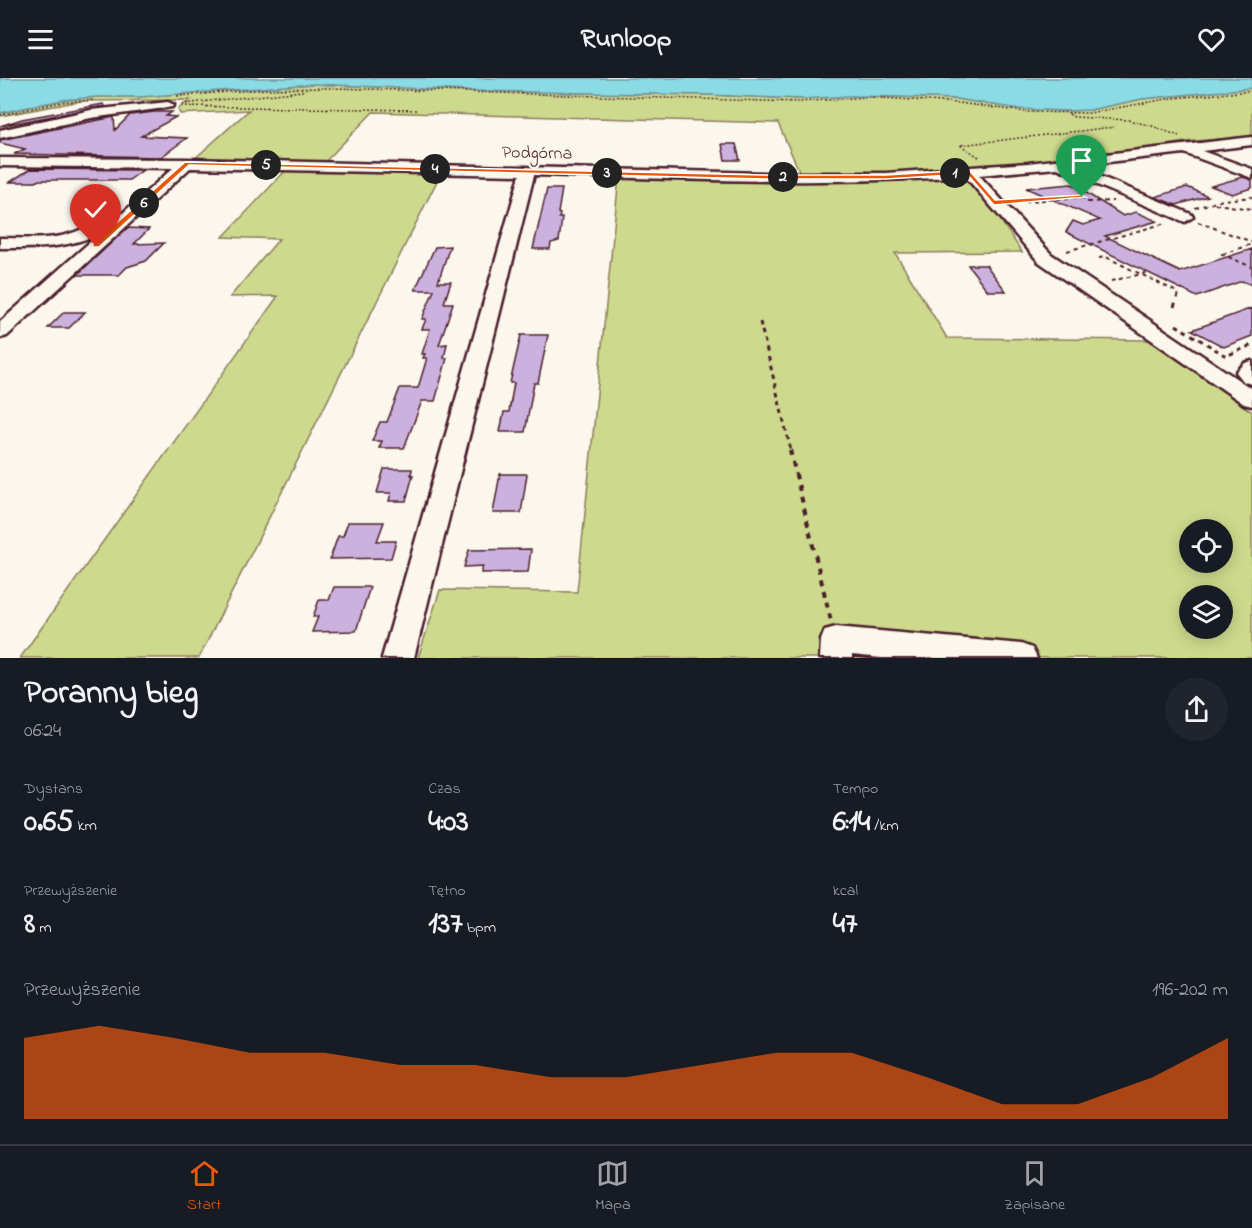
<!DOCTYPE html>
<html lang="pl">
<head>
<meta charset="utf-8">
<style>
	body { margin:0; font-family:"Indie Flower",sans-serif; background:#20242c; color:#f1f3f6; height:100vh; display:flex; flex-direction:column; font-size:22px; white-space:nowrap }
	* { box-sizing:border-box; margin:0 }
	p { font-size:20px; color:#9ea1a6 }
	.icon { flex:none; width:33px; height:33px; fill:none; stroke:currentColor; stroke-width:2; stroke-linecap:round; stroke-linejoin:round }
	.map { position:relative; height:580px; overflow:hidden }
	.drawer { display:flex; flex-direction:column; background:#171b24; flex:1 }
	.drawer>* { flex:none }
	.fabs { position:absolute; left:1179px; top:441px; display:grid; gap:12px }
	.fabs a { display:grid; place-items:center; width:54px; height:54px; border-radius:50%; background:#171b24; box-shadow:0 3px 15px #0003; font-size:30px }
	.pin { position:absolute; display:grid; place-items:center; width:51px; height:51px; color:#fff; margin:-62px -26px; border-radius:50% 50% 50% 0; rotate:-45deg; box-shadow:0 0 6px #0007 }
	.pin .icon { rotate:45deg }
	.km { position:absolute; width:30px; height:30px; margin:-15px; border-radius:50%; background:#222; color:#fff; font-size:16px; line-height:30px; text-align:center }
	.round { display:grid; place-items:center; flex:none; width:63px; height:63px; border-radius:32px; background:#20242c }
	.headline { display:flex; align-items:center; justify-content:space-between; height:102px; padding:0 24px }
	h1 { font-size:33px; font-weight:800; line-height:45px }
	.stats { display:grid; grid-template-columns:repeat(3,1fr); gap:9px; height:102px; padding:6px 24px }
	.stats div { display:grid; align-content:center }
	.stats b { font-size:30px; font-weight:800 }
	.stats small { font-size:16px; font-weight:400 }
	.stats p { font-size:16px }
	.chart { height:168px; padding:12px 24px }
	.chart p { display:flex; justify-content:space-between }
	.chart svg { width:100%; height:108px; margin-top:6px; fill:#ea580c; opacity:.7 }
	header { display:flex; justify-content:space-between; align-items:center; height:78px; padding:0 24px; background:#171b24; font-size:27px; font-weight:800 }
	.dock { display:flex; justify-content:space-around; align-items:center; height:84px; border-top:2px solid #363941; background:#171b24; font-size:16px; color:#9ea1a6 }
	.dock a { display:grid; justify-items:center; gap:3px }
	.dock .active { color:#ea580c }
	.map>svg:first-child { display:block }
	.green { fill:#cdda8d; stroke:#8c7c5c; stroke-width:1.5; fill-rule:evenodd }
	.water { fill:#8adbe4; stroke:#70909a; stroke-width:1.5 }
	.building { fill:#ccb1df; stroke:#4a1f2b; stroke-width:1.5 }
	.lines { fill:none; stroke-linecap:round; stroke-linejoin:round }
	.minor-casing { stroke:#4a1f2b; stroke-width:5 }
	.path-far3 { stroke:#4a1f2b; stroke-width:1.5; stroke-dasharray:2 2; stroke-linecap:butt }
	.path-far2 { stroke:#4a1f2b; stroke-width:2; stroke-dasharray:4 4; stroke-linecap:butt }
	.path-far1 { stroke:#4a1f2b; stroke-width:3; stroke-dasharray:4.5 4.5; stroke-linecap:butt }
	.path { stroke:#4a1f2b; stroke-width:4; stroke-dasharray:6 6; stroke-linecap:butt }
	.minor { fill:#fbf7ec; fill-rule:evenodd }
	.route { fill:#ea580c; stroke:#fff; stroke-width:1.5 }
	.labels { text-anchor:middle; stroke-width:5; stroke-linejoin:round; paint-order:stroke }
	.far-street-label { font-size:18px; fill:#4a1f2b; stroke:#fbf7ec }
</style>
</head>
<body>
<header><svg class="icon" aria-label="menu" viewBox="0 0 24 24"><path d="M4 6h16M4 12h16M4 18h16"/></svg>Runloop<svg class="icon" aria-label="heart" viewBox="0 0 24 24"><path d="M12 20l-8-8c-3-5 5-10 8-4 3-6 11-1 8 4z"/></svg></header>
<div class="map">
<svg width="1252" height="580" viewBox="0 0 1252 580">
	<rect width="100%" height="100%" fill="#fbf7ec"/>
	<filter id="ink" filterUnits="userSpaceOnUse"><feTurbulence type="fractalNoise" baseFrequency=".0167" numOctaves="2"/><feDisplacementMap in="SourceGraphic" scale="12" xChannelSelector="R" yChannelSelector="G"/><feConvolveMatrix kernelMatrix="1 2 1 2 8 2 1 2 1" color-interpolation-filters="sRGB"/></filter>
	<g filter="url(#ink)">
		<path class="green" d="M313 6 467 13 709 17 801 21 851 18 899 19 956 21 1019 31 1064 33 1090 32 1142 21 1252 10V58L1185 64 1031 88 888 96 800 95 778 45 373 34 324 85 192 83 249 32 180 36 178 31 190 22 81 23 0 38V35L62 22 98 19H139Z
			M287 91 442 93 199 580H20L278 218 230 219 279 161 223 159Z
			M619 99 802 104 972 100 1022 174 895 175 947 260 1149 262 1252 334V580H418L440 512 577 514ZM1190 452H1222V484H1190ZM1190 518H1222V550H1190Z"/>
		<path class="water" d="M0 0H1252V10L1142 21 1090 32 1064 33 1019 31 956 21 899 19 851 18 801 21 709 17 467 13 313 6 139 19H98L62 22 0 35Z"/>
		<path class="building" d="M103 26 105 28 0 48 22 41Z
			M154 34H172L166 38 176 39 141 58 187 60 161 79 14 76 25 71 0 65V62L114 39 115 52 130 37Z
			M722 66H736L740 82H725Z
			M30 91 143 92 129 102H39L36 104H10Z
			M1243 99 1252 102V110L1232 116 1211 108Z
			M1072 106 1123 138 1136 134 1157 143 1105 158 1180 194 1252 171V207L1242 203 1197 219 1066 154 1073 143 1083 147 1100 142 1026 110Z
			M1187 109 1208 118 1176 127 1155 119Z
			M547 111H562L558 135 560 136 559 140H562L559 163 551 165 550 171H533Z
			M127 150 149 151 134 166 164 165 146 183 127 189 119 197H77Z
			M450 168 438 204H451L444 225H453L439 267 447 266 444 280H447L435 323H422L404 370H379L382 363H372L380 344H387L400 310H418L427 280H423L425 276H422L430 251H422L426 241H422L434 212H415L435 169Z
			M968 187H986L1006 213H988Z
			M1252 230V258L1224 269 1192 252Z
			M64 234H85L69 250H48Z
			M521 257H548L538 305H534L525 354H500L504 334H509L514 305H510Z
			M384 391H412L411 397H413L406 423H389L391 415H377Z
			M500 396H527L521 435H493Z
			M348 444H384L377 463H396L391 480 330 481 338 458H343Z
			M531 471 528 494 481 495 483 488 464 489 469 472Z
			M334 509H370L356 553 312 554 318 539H313L319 522H329Z"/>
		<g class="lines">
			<g class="minor-casing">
				<path id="minor" d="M168 24 174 27 172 29 91 40 0 60V52L91 32Z
					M1252 59V67L1202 73 1252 91V100L1184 75 1075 88 1191 136 1193 139 1185 144 1057 90 979 97 1051 176 1252 311V328L1244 326 1039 184 965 98C821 108 678 101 534 97L414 580H382L520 97 190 90 7 258 0 260V244L100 155C68 171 35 170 0 170V160C25 160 52 163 75 154 87 150 97 140 109 137L116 141 173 90 0 88V80L187 81 765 95H886L1028 85Z
					M1252 283V306L1244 304 1236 294 1245 285Z
					M836 549 1021 566 1032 570 1037 580H881L852 577V580H820L821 562 825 552Z"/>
			</g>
			<path class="path-far3" d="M177 18 266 11 333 10 799 24 867 19 958 25 1027 34 1089 35 1172 20 1252 13
				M182 26 303 13
				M182 28 418 32
				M1069 36 1074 39 1128 42 1152 48 1179 58
				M0 37 62 24 93 22
				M979 79 960 67 1114 49"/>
			<path class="path-far2" d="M1017 124 1082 119 1088 124 1113 123
				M1215 126 1252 131
				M1195 130 1223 122 1252 119
				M1198 144 1252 164
				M1067 173 1166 145
				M1221 176 1252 189
				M1223 176 1252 166
				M1099 180 1106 179 1179 215
				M1111 203 1146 195"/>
			<path class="path-far1" d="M1174 229 1179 214 1177 213
				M760 244 791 373
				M1176 247 1226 278 1252 267"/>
			<path class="path" d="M790 372 831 543"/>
			<use href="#minor" class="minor"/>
		</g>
	</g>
	<path class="route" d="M185 84 765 97H886L969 92 995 122 1082 117 1086 119 994 127 967 96 886 101H765L189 87 99 169H93V166Z"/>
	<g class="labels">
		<g class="far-street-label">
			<text transform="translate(537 74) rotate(1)" y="6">Podgórna</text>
		</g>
	</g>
</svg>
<div class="fabs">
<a><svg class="icon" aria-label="locate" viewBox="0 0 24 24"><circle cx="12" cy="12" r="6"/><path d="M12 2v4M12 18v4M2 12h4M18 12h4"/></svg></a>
<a><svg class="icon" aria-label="layers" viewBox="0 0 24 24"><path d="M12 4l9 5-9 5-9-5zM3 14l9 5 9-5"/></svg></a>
</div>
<div class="pin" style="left:1082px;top:119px;background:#1e9e55"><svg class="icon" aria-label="arrive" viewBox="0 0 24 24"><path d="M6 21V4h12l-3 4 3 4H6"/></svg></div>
<div class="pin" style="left:96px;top:168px;background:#d93025"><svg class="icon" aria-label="check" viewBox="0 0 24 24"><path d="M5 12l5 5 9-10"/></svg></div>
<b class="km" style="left:955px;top:95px">1</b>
<b class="km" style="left:783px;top:99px">2</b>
<b class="km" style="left:607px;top:95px">3</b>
<b class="km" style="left:435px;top:91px">4</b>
<b class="km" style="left:266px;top:87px">5</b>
<b class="km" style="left:144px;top:125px">6</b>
</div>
<section class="drawer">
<div class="headline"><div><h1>Poranny bieg</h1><p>06:24</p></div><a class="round"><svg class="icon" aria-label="share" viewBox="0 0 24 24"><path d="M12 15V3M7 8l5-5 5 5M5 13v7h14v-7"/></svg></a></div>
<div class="stats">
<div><p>Dystans</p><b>0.65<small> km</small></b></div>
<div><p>Czas</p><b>4:03</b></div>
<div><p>Tempo</p><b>6:14<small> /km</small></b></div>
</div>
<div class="stats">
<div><p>Przewyższenie</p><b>8<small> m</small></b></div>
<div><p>Tętno</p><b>137<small> bpm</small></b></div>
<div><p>kcal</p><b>47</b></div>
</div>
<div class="chart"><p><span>Przewyższenie</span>196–202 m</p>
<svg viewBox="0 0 160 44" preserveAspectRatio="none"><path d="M0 44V11L10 6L20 11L30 17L40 17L50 22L60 22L70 27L80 27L90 22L100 17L110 17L120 27L130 38L140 38L150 27L160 11V44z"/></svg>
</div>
</section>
<nav class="dock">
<a class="active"><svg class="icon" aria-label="home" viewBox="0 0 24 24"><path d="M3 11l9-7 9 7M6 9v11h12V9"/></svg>Start</a>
<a><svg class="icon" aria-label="map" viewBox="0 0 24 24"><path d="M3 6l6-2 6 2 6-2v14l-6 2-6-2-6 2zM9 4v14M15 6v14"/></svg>Mapa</a>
<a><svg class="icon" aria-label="saved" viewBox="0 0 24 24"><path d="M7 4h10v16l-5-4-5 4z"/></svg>Zapisane</a>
</nav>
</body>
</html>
